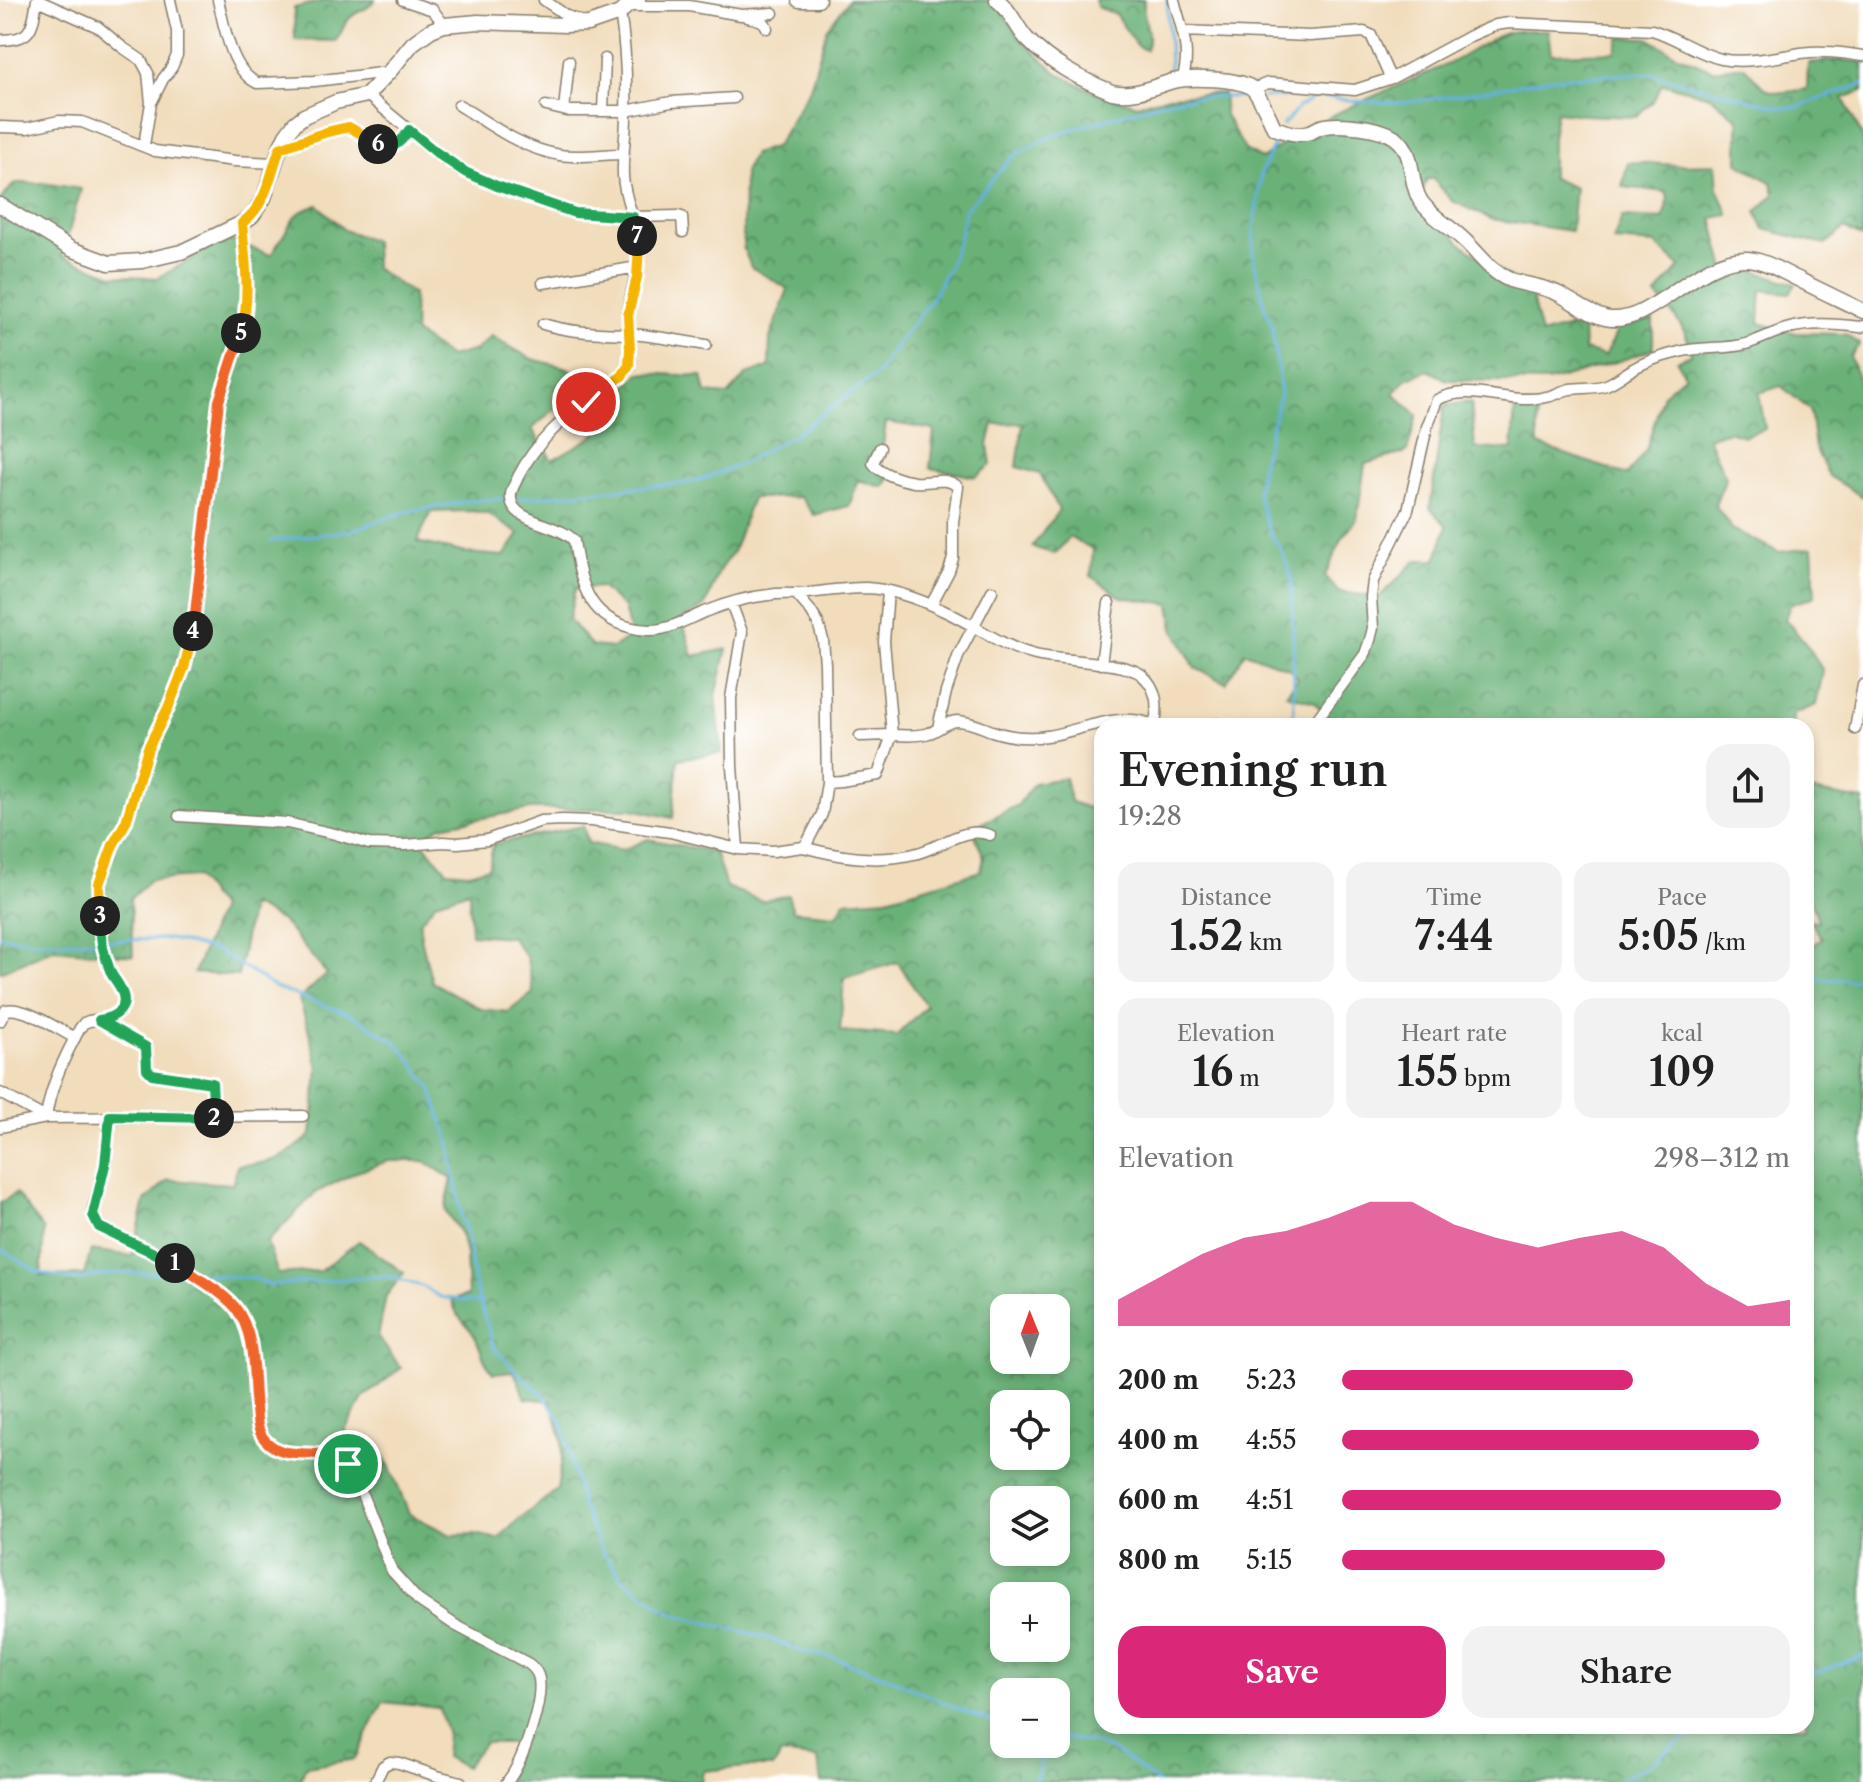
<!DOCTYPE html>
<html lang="en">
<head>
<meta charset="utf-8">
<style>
	body { margin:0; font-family:"Libre Caslon Text",serif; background:#f2f2f2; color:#222; height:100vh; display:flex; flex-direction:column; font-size:30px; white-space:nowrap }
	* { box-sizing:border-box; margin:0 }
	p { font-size:26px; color:#767676 }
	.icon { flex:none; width:44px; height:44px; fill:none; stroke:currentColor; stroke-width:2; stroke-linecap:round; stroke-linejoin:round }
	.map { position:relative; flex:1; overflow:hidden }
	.details { position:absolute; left:1094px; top:718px; width:720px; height:1016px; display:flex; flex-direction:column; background:#fff; border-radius:24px; box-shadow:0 4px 12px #0003 }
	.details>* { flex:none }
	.needle { width:52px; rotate:359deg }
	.controls { position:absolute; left:990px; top:1294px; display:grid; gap:16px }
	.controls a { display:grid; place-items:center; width:80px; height:80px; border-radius:16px; background:#fff; box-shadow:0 4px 12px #0003; font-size:40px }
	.pin { position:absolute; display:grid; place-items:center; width:68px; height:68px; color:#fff; margin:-34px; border:4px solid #fff; border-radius:50%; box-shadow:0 2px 8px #0007 }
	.km { position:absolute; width:40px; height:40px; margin:-20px; border-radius:50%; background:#222; color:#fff; font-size:22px; line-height:40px; text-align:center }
	.round { display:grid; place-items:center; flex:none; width:84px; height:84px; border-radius:24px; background:#f2f2f2 }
	.head { display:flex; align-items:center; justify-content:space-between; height:136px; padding:0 24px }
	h1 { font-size:44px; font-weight:600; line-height:60px }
	.stats { display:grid; grid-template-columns:repeat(3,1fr); gap:12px; height:136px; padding:8px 24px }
	.stats div { display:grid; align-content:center; border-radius:20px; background:#f2f2f2; text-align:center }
	.stats b { font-size:40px; font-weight:600 }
	.stats small { font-size:22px; font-weight:400 }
	.stats p { font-size:22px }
	.chart { height:224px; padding:16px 24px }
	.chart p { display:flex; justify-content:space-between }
	.chart svg { width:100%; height:144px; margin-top:8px; fill:#db2777; opacity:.7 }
	.button { display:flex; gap:16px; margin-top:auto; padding:16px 24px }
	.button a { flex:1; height:92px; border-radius:24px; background:#db2777; color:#fff; font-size:32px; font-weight:600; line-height:92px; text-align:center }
	.button a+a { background:#f2f2f2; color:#222 }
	ul { padding:0 24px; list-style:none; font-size:26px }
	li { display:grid; grid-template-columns:128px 96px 1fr; align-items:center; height:60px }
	li i { height:20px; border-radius:10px; background:#db2777 }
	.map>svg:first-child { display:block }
	.forest { fill:url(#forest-crowns); stroke:#43664a; stroke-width:2; fill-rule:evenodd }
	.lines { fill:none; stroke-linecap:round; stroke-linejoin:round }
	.stream { stroke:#65b1de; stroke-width:3 }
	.street-casing { stroke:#867c6c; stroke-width:13 }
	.secondary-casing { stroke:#867c6c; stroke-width:17 }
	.street { stroke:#fff; stroke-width:10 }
	.secondary { stroke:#fff; stroke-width:14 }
	.split-1-casing { stroke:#fff; stroke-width:16 }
	.split-2-casing { stroke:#fff; stroke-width:16 }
	.split-3-casing { stroke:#fff; stroke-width:16 }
	.split-4-casing { stroke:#fff; stroke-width:16 }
	.split-5-casing { stroke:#fff; stroke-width:16 }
	.split-6-casing { stroke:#fff; stroke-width:16 }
	.split-7-casing { stroke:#fff; stroke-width:16 }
	.split-8-casing { stroke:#fff; stroke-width:16 }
	.split-1 { stroke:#f0652b; stroke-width:10 }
	.split-2 { stroke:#22a559; stroke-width:10 }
	.split-3 { stroke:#22a559; stroke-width:10 }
	.split-4 { stroke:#f5b400; stroke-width:10 }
	.split-5 { stroke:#f0652b; stroke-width:10 }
	.split-6 { stroke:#f5b400; stroke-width:10 }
	.split-7 { stroke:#22a559; stroke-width:10 }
	.split-8 { stroke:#f5b400; stroke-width:10 }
</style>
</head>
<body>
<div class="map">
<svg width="1863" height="1782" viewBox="0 0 1863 1782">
	<defs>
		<pattern id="forest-crowns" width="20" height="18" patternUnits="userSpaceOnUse" patternTransform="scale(2)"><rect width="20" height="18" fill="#6ab178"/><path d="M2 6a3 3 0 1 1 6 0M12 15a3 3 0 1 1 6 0" fill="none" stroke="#568f62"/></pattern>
	</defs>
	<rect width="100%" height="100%" fill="#fff"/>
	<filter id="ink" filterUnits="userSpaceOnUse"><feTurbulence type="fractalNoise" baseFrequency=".0125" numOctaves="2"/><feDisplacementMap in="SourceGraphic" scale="16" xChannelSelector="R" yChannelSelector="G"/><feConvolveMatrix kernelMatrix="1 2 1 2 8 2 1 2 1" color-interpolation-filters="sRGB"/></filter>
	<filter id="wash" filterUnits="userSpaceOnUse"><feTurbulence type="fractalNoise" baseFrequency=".006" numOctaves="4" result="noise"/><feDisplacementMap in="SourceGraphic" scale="32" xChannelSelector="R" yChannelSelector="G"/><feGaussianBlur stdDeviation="1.8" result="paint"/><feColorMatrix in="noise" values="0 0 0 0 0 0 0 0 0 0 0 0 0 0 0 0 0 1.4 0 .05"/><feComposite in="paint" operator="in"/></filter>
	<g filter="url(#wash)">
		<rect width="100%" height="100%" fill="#f1dcbb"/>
		<path class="forest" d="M327 0H375C367 12 358 9 349 19 342 26 342 35 335 41L295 40 294 8Z
			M849 0H986L998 5 1020 38 1057 73 1092 91 1137 105 1169 96 1223 93 1225 115 1245 150 1262 159C1316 117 1384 92 1446 65 1466 56 1486 40 1506 33 1519 29 1535 30 1548 30L1551 54 1615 52 1620 37 1648 38 1677 55 1713 70 1744 66C1769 95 1769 95 1807 89L1808 63 1840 60 1863 62V91L1843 98 1863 138V238L1844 228 1825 245 1764 229 1756 212 1774 195 1772 183 1738 163V119L1710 96 1662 84 1653 101 1635 117 1584 115 1556 112 1552 138V178L1575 188 1571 231 1491 219 1452 201 1433 179H1427L1422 193 1459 242 1524 288 1532 298 1541 335 1572 326 1583 328 1584 350 1605 356 1619 327 1653 320V349L1619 361 1548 382 1447 380 1428 370 1406 379 1394 393 1417 415 1407 452 1365 464 1357 519 1342 539 1325 576 1338 592 1379 597 1417 560H1436L1447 526 1430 508 1444 406 1471 402 1475 448 1512 450 1515 404 1537 406 1538 445 1627 475 1646 450 1663 394 1685 375 1677 361 1691 354C1689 330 1671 312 1656 295L1680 267 1655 244 1613 241 1622 217 1663 219 1668 199 1666 192 1622 187 1628 162 1678 165 1716 164 1718 188 1729 215 1712 218 1725 270 1755 271 1796 284 1790 293 1761 290 1759 323 1796 333 1845 334 1860 344 1850 356 1863 393V497L1829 476 1815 448 1810 410 1781 386 1759 393 1765 429 1744 436 1728 431 1708 438 1726 478 1715 505 1732 529 1778 552 1812 548 1815 596 1790 605 1785 619 1810 649 1823 671 1816 705 1792 715 1794 726H1333L1334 724 1314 702 1286 694 1298 678 1290 669 1245 652 1226 683 1195 668 1174 629 1170 604 1121 597 1091 576 1093 549 1069 537 1055 554 1032 547 1059 510 1040 474 1017 467 1023 423 993 424 988 445 991 465 975 477 930 468 934 430 886 422 880 469 892 475 883 487 858 480 849 506 814 515 800 497 752 498 733 552 720 569 705 606 682 619 693 656 727 649 716 696 722 753 678 759 673 818 632 809H530L441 826 420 840 447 871 469 873 489 867 493 844 583 826 588 843 623 850 648 839 715 852 726 887 762 901 788 895 793 911 837 915 845 901 887 898 981 871 984 857 972 828 1018 805 1034 783 1065 778 1071 802 1091 809 1102 808V1726H1806V949L1822 938 1810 921H1818L1811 900 1806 897V790L1863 800V1782H821L818 1759 781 1754 774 1767H746L703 1771 701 1782H508L513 1743H484L465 1767 445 1757 447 1735 439 1708 383 1702 355 1759 306 1767 299 1782H0V1203L16 1193 44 1230 41 1276 84 1275 91 1250 132 1256 145 1201 168 1180 232 1184 238 1165C273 1164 285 1158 311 1135L318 1068 308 1028 299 999 327 974 282 921 251 905 238 976 194 973 220 908 196 877 150 880 130 899 133 956 53 949 0 972V200L15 183H42L81 189 62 256 113 275 158 278 226 239 271 255 295 217 302 211 318 205 344 230 374 241 375 268 413 294 415 333 450 357 476 350 491 336 532 359 568 368 589 383 566 399 532 429 552 460 595 435 601 409 624 390 639 373 702 376 706 393 728 395 746 375 769 367 770 338 788 289 751 267 743 247 744 172 753 154 776 146 810 88 827 29ZM472 511 488 514 519 534 504 556 467 553 417 542 431 512ZM601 587 624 608 631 636 613 648 592 646 569 620 575 589ZM469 891 471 934 511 937 527 958 533 993 508 1012 481 1009 432 982 421 938 420 922 436 902ZM898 962 926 1006 897 1035 840 1031 844 978ZM388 1161H424L452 1179 445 1210 461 1234 466 1254 468 1295 452 1300C457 1319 462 1318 472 1332 482 1346 480 1359 493 1373L514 1371 525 1398 551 1401 562 1439V1459L557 1490 518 1520 498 1539 475 1534 451 1535 409 1514 389 1465 373 1445 344 1432 363 1398 401 1368 378 1337 386 1296 404 1273 359 1241 320 1271 278 1274 267 1242 315 1193 354 1173ZM1004 1308H1056V1360H1004ZM1004 1404H1056V1456H1004ZM1004 1500H1056V1552H1004ZM1004 1596H1056V1648H1004ZM1004 1692H1056V1744H1004Z
			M1095 0H1144C1141 19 1153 30 1146 50L1138 47 1115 14 1097 7Z"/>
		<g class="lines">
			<path class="stream" d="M1167 0 1170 62 1169 76
				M1263 97 1315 96
				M1283 125 1299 107 1316 96 1355 101 1404 103 1477 92 1553 78 1649 73 1782 108 1797 107 1863 84
				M1278 136 1261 173 1253 236V255L1265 309 1272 326 1280 386V395L1261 467 1257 494 1270 533 1281 549 1288 566 1292 583 1294 710 1291 726
				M271 541 353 530 404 512 469 501 533 497 685 483 703 479 741 464 797 433 879 372 889 355 931 300 949 267 962 229 965 210 1012 157 1020 152 1057 134 1166 101 1198 97H1251
				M0 936 41 942 169 939 218 951 276 988 352 1015 394 1041 407 1055 431 1088 449 1141 461 1215 467 1233 474 1282 494 1348 521 1376 542 1393 562 1423 582 1506 601 1550 623 1579 663 1608 680 1616 765 1637 803 1652 832 1657 890 1678 958 1709 1004 1726
				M1806 979 1863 980
				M1098 1107 1102 1101
				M0 1250 8 1253 37 1272 73 1280 116 1273H185
				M200 1274 253 1278 270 1285 386 1276 422 1286 440 1297 480 1303
				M1806 1676 1863 1656
				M1056 1737C1080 1739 1105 1743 1125 1758 1136 1765 1146 1774 1157 1782
				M1035 1782 1046 1744
				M1616 1782 1653 1762 1675 1744 1708 1726"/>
		</g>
	</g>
	<g filter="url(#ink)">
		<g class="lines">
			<g class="street-casing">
				<path id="street" d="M37 0 98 27 122 47 141 60 148 73 151 103 144 145
					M218 0C224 25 231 71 257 83L315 81 389 72
					M403 0 433 10 444 25
					M544 0 567 16 583 22
					M1174 0C1181 27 1192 52 1182 80
					M629 6H689L741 15 773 13
					M620 13C626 47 627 81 626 116 626 136 622 156 623 176 624 201 638 222 639 247 640 271 630 290 628 313 627 330 635 351 628 367 622 379 607 386 596 394 565 417 536 441 518 477 516 482 512 488 511 494 507 523 561 523 574 541 580 579 586 616 629 627 660 636 677 624 704 612 724 604 747 597 769 595 779 593 789 594 799 594 821 592 843 588 866 588 891 589 919 599 942 610 974 624 1000 646 1035 655 1059 661 1125 661 1142 675 1158 689 1158 706 1155 725L1158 726
					M747 17C755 19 765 19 767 28
					M1182 31 1310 36 1364 32 1371 35 1388 73 1392 78
					M0 40C33 40 32 28 37 0
					M1253 89 1268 83 1355 90 1392 78 1470 36 1496 25 1509 23 1652 30C1676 37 1696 53 1721 59 1744 64 1778 57 1801 53 1822 50 1843 53 1863 56
					M367 95 437 153 465 172 497 186 575 213 633 217 678 216 682 217 683 232
					M152 101 163 79 172 67 177 55V31L170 0
					M459 105C491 125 522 149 560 155 580 158 604 154 624 154
					M546 106 567 111H626L671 102 734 98
					M564 110 569 61
					M603 111 605 59
					M0 127 27 128 59 121 82 122 155 151 235 161 274 163
					M280 148 327 132 349 127C377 137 384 163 409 130
					M242 223C244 252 249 282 246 311 244 336 228 376 219 401L201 573 190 648 174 693 148 748 126 822 113 845 99 884 102 946 111 973 122 991 124 1000 123 1006 118 1013 108 1018 89 1021 84 1023 80 1028C65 1056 50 1086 46 1118L303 1116
					M543 283 638 267
					M543 324C572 333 601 333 631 334 656 336 681 341 706 345
					M880 448 873 463C880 474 902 480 914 482 929 484 946 475 958 487L953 522V558L949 571 931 605
					M796 594 810 610 818 623 823 640 825 664 827 782
					M731 603 742 632 731 698 732 766 738 849
					M1101 664 1109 603
					M1202 726 1218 724 1227 726
					M1312 726 1365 654 1370 640 1373 628 1371 597 1373 581 1408 510 1427 427 1437 400C1470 382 1511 406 1546 397 1554 396 1561 391 1570 389 1582 387 1595 389 1606 385 1616 381 1624 374 1633 369 1646 361 1663 356 1679 352 1701 346 1724 350 1746 344 1760 340 1772 333 1786 329 1810 322 1835 324 1860 327L1863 326
					M938 728 946 692 959 654 992 591
					M1855 729 1863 685
					M860 736 892 735 884 641 888 592
					M179 816 287 823 335 834 369 844 405 845 443 842 458 843 487 840 541 821 563 820 591 821 670 832 738 849 773 851 803 847 807 843 822 814 827 782 841 781 878 775 892 735C904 735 918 737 929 733 939 730 946 721 957 721 969 721 981 727 992 731 1010 737 1028 739 1047 736 1080 731 1123 709 1155 726
					M803 847C840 857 876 863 914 854 940 849 962 825 990 835
					M100 1020 146 1047 147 1069 152 1074 212 1083 214 1118
					M0 1021 6 1010C25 1006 57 1029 75 1038
					M0 1093 46 1118
					M110 1116 105 1165 93 1209V1215L99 1227C144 1248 228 1279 246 1328 252 1343 252 1360 253 1376 254 1396 252 1425 266 1441 290 1469 327 1436 353 1471L392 1571 418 1600 455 1625 529 1664C534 1668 538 1672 539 1679 543 1703 522 1764 507 1782
					M0 1127 46 1118
					M375 1782 383 1766 390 1762 399 1763 437 1776 461 1782"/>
			</g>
			<g class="secondary-casing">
				<path id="secondary" d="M799 0H818
					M997 0C1010 9 1016 27 1027 39 1051 64 1080 79 1112 92 1134 97 1152 87 1173 81 1189 77 1241 78 1253 89 1259 95 1271 120 1274 128 1286 132 1297 136 1310 132 1314 131 1317 128 1321 127 1338 122 1383 127 1397 139 1415 153 1409 182 1420 200 1431 217 1451 227 1465 241 1480 255 1490 272 1510 280 1525 285 1542 286 1557 293 1573 301 1588 314 1605 318 1649 329 1697 257 1747 259 1765 260 1782 272 1798 279 1819 290 1841 300 1863 311
					M0 205 71 249 109 263 142 261 181 252 242 223 252 216 264 198 280 148 286 135 295 123 304 116 336 102 367 95 389 72 413 43 431 30 444 25 478 22 565 25 588 24 620 13 627 6 638 0"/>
			</g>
			<use href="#street" class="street"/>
			<use href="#secondary" class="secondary"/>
		</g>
	</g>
	<g class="lines" filter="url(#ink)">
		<g class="split-1-casing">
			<path id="split-1" d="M175 1263C185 1268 192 1274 201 1280 213 1288 225 1295 235 1307 257 1335 252 1375 256 1408 257 1421 257 1433 267 1442 289 1464 325 1443 348 1464"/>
		</g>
		<g class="split-2-casing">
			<path id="split-2" d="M175 1263 99 1227 93 1215 105 1165 110 1116 214 1118"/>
		</g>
		<g class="split-3-casing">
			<path id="split-3" d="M100 916C101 926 100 938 103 948 105 956 108 965 111 973 114 979 119 984 121 990 130 1007 116 1018 99 1020L146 1047 147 1069 152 1074 212 1083 214 1118"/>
		</g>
		<g class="split-4-casing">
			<path id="split-4" d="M100 916 99 884 113 845 126 822 148 748 168 708 184 668 193 631"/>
		</g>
		<g class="split-5-casing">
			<path id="split-5" d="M193 631 219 401 241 333"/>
		</g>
		<g class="split-6-casing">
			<path id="split-6" d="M241 333C251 297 245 259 242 223 267 205 270 175 280 148L327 132 349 127 378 144"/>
		</g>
		<g class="split-7-casing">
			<path id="split-7" d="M378 144C394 151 401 142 409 130L437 153 465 172 497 186 575 213 633 217 637 236"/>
		</g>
		<g class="split-8-casing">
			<path id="split-8" d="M586 402 622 376 629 365 630 349 628 315 637 277 639 247 637 236"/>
		</g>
		<use href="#split-1" class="split-1"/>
		<use href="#split-2" class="split-2"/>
		<use href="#split-3" class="split-3"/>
		<use href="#split-4" class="split-4"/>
		<use href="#split-5" class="split-5"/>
		<use href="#split-6" class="split-6"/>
		<use href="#split-7" class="split-7"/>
		<use href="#split-8" class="split-8"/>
	</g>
</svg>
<div class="controls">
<a><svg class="needle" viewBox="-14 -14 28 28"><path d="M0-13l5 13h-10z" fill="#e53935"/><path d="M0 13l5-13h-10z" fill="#767676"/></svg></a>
<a><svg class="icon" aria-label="locate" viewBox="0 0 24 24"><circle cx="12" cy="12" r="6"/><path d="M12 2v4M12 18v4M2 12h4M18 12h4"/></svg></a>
<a><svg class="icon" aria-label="layers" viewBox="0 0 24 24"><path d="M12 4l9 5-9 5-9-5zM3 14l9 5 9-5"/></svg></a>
<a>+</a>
<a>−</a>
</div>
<div class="pin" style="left:348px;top:1464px;background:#1e9e55"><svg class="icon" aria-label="arrive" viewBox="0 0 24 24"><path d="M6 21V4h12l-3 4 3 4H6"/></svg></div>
<div class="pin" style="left:586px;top:402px;background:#d93025"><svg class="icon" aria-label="check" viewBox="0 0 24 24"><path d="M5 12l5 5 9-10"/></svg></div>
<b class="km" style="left:175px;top:1263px">1</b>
<b class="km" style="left:214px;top:1118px">2</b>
<b class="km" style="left:100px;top:916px">3</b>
<b class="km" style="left:193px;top:631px">4</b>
<b class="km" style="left:241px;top:333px">5</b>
<b class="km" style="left:378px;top:144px">6</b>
<b class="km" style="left:637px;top:236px">7</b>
<section class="details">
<div class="head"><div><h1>Evening run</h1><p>19:28</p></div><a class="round"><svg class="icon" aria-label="share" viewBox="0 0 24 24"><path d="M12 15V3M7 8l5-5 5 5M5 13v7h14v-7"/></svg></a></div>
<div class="stats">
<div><p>Distance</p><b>1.52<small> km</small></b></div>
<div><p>Time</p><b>7:44</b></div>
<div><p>Pace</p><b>5:05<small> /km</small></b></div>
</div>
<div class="stats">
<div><p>Elevation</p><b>16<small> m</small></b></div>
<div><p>Heart rate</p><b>155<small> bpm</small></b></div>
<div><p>kcal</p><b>109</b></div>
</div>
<div class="chart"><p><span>Elevation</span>298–312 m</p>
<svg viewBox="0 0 160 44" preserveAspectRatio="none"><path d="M0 44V36L10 29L20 22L30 17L40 15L50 11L60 6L70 6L80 13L90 17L100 20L110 17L120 15L130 20L140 31L150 38L160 36V44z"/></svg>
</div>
<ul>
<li><b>200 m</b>5:23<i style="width:65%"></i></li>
<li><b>400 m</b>4:55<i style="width:93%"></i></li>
<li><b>600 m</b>4:51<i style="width:98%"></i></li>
<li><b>800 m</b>5:15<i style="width:72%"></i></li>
</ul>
<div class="button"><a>Save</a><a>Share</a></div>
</section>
</div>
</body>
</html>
